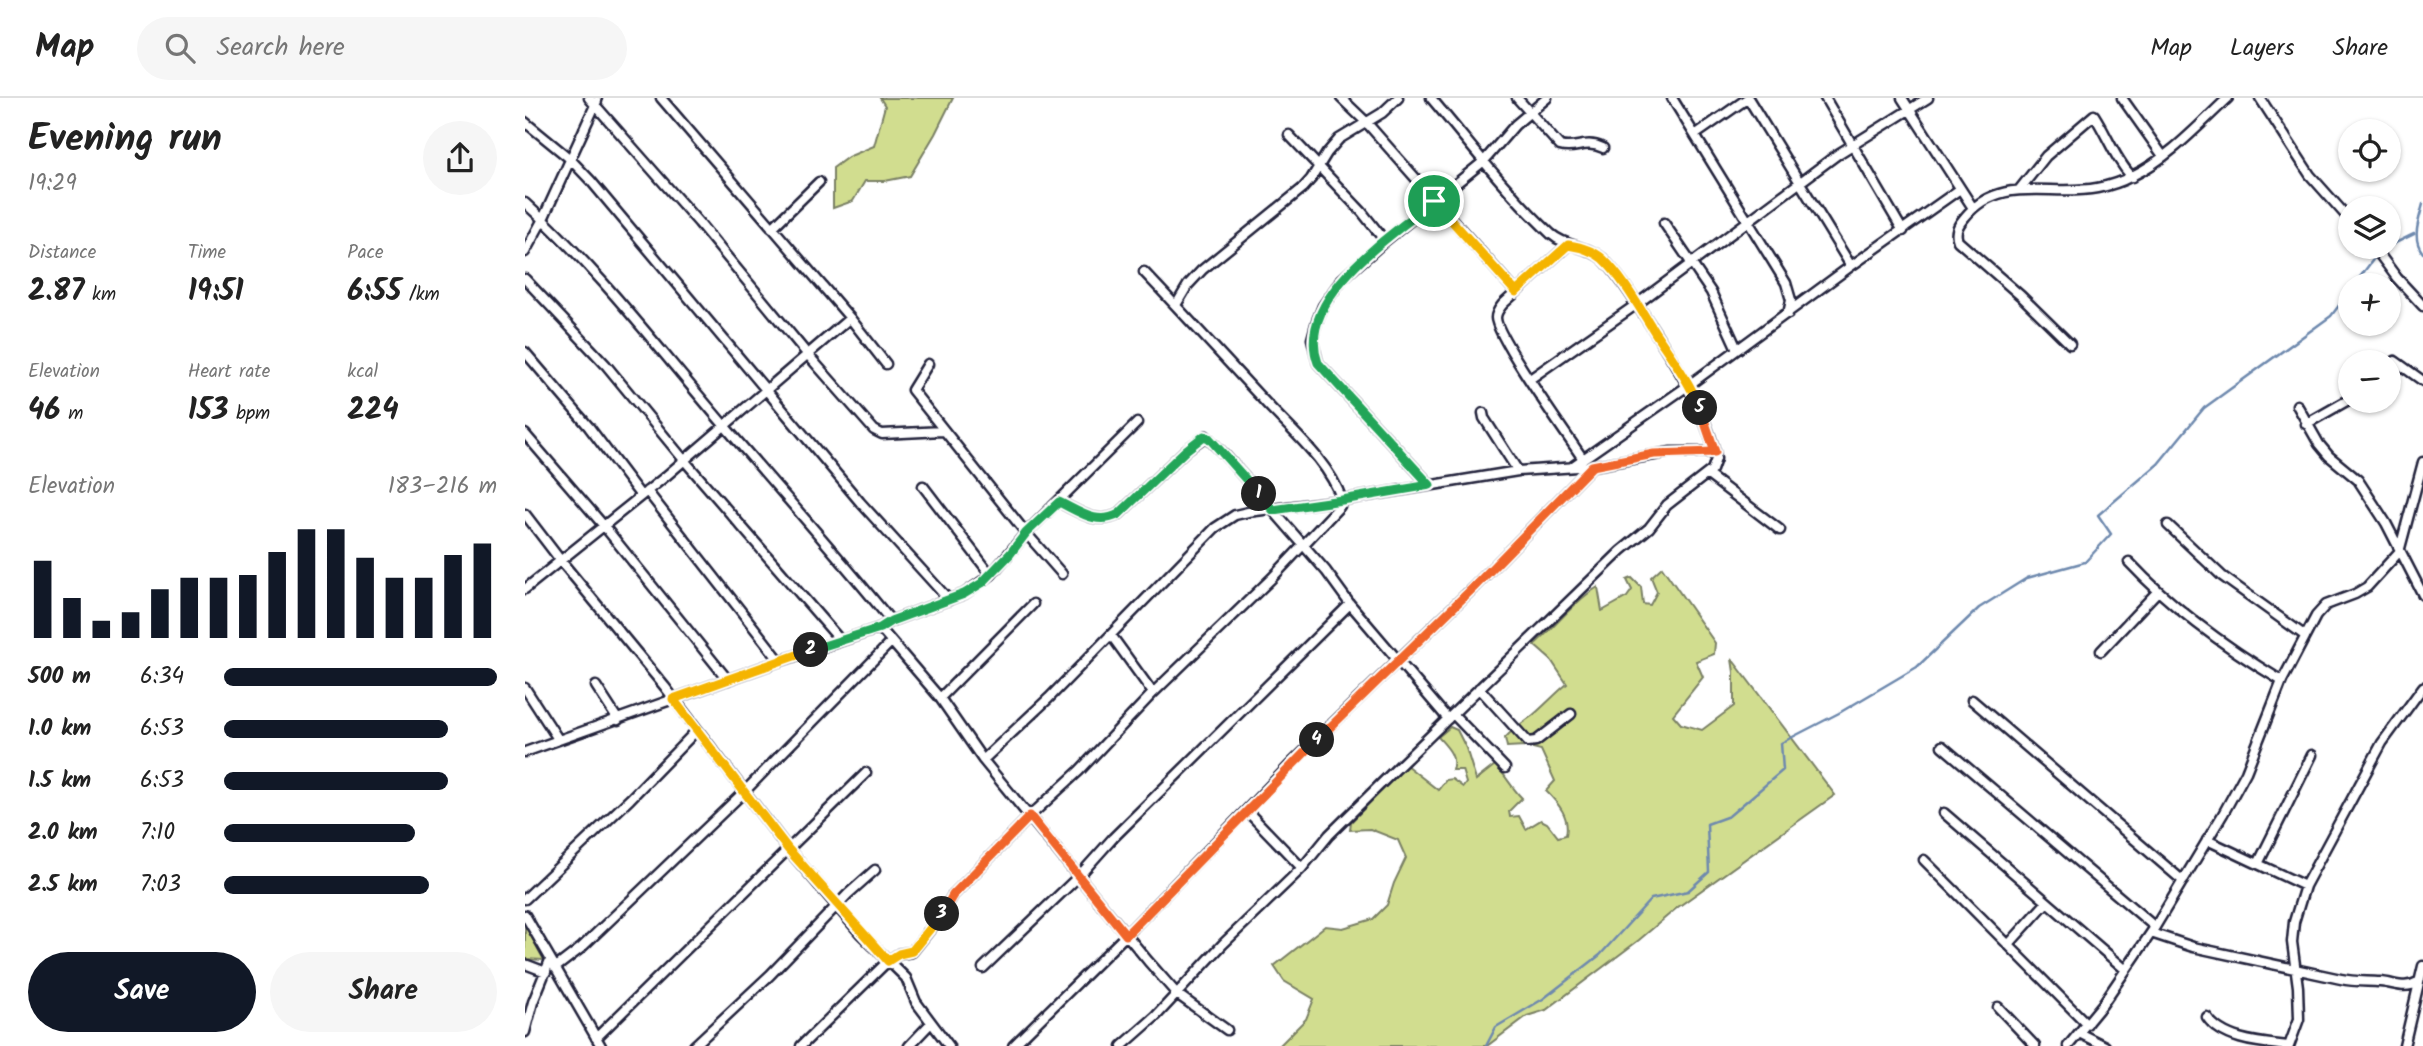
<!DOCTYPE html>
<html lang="en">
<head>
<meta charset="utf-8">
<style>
	body { margin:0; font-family:Kalam,sans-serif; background:#f6f6f6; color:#222; height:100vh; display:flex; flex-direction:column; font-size:26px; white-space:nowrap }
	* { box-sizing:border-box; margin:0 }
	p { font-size:23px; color:#767676 }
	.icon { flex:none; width:38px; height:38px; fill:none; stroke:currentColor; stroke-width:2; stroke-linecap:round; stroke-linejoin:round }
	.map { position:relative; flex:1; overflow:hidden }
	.side { display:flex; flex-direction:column; background:#fff; width:525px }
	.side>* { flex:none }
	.controls { position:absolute; left:1813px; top:21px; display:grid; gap:14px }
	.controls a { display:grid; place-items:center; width:63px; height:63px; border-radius:50%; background:#fff; box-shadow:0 2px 5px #0004; font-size:35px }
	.pin { position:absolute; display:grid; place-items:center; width:60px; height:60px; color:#fff; margin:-30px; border:4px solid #fff; border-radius:50%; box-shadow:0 2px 7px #0007 }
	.km { position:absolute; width:35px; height:35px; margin:-18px; border-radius:50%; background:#222; color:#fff; font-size:19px; line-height:35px; text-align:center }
	.round { display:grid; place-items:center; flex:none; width:74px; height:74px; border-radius:37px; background:#f6f6f6 }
	.headline { display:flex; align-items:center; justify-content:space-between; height:119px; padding:0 28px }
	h1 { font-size:38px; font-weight:700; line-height:52px }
	.stats { display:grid; grid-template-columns:repeat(3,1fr); gap:10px; height:119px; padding:7px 28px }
	.stats div { display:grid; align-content:center }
	.stats b { font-size:30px; font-weight:700 }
	.stats small { font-size:19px; font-weight:400 }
	.stats p { font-size:19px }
	.chart { height:196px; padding:14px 28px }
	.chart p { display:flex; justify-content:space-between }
	.chart svg { width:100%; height:126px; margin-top:7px; stroke:#111827; stroke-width:6 }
	.cta { display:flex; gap:14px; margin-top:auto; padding:14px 28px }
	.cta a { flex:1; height:80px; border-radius:42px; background:#111827; color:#fff; font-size:28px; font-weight:700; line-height:80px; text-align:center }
	.cta a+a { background:#f6f6f6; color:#222 }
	ul { padding:0 28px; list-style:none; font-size:23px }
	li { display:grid; grid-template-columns:112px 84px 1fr; align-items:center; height:52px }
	li i { height:18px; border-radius:9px; background:#111827 }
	header { display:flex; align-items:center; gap:42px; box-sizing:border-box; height:98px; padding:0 35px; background:#fff; border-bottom:2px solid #e0e0e0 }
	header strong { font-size:33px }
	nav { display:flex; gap:38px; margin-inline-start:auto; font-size:24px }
	.search { width:490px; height:63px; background:#f6f6f6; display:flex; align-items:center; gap:18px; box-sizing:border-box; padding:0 24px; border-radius:38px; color:#767676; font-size:26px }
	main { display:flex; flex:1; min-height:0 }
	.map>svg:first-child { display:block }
	.green { fill:#d1dd8f; stroke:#7a8065; stroke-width:2 }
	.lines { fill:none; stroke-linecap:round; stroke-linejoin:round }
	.stream { stroke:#6e89ae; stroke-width:2.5 }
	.street-casing { stroke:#22223b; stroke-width:13 }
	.street { stroke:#fff; stroke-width:8 }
	.split-1-casing { stroke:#fff; stroke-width:14 }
	.split-2-casing { stroke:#fff; stroke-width:14 }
	.split-3-casing { stroke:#fff; stroke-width:14 }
	.split-4-casing { stroke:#fff; stroke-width:14 }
	.split-5-casing { stroke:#fff; stroke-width:14 }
	.split-6-casing { stroke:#fff; stroke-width:14 }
	.split-1 { stroke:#22a559; stroke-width:9 }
	.split-2 { stroke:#22a559; stroke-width:9 }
	.split-3 { stroke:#f5b400; stroke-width:9 }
	.split-4 { stroke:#f0652b; stroke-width:9 }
	.split-5 { stroke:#f0652b; stroke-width:9 }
	.split-6 { stroke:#f5b400; stroke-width:9 }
</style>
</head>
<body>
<header>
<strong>Map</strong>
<div class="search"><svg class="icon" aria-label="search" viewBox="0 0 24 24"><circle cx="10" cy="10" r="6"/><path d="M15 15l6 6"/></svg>Search here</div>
<nav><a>Map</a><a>Layers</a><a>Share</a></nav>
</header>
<main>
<section class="side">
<div class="headline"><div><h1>Evening run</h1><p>19:29</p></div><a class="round"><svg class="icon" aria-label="share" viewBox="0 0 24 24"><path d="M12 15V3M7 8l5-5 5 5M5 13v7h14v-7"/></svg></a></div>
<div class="stats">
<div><p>Distance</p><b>2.87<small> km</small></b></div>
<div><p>Time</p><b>19:51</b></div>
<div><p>Pace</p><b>6:55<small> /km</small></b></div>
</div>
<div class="stats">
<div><p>Elevation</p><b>46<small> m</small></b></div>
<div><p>Heart rate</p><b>153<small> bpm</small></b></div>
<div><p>kcal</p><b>224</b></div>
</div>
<div class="chart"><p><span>Elevation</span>183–216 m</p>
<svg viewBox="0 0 160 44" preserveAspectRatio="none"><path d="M5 44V17M15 44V30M25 44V38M35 44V35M45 44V27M55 44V23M65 44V23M75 44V22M85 44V14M95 44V6M105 44V6M115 44V16M125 44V23M135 44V23M145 44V15M155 44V11"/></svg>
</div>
<ul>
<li><b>500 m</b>6:34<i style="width:100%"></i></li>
<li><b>1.0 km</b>6:53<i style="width:82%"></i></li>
<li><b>1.5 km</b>6:53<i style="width:82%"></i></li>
<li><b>2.0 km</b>7:10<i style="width:70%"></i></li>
<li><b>2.5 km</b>7:03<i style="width:75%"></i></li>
</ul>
<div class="cta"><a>Save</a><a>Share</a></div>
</section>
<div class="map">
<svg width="1898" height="948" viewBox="0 0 1898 948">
	<rect width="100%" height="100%" fill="#fff"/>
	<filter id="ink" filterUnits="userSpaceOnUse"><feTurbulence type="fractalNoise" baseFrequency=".0143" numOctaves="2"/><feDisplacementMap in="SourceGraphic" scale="14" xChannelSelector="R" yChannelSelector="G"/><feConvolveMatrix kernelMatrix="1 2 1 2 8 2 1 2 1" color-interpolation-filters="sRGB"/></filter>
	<g filter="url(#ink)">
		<path class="green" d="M355 0H428L410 36 385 78 360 83H340L328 103 308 110V70L323 59 349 48 360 8Z
			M1137 469 1190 545 1189 556 1171 563 1178 579 1148 617 1156 626 1177 632 1209 608V574L1207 561 1310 697 1153 809 1114 842 1021 912 1002 918 962 948H754L781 921 789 901 759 883 749 868 800 828 818 830 848 821 862 807 869 785 881 760 873 742 845 731 825 732 826 724 881 667 913 692 921 682 927 681 938 689 941 685 937 672H927C932 658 922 649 913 639L925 629 932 632 941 650 951 682 970 667C980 676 986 689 997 700L984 713 985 719 994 718 1001 731 1016 722 1022 725 1033 739 1041 737C1045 719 1034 706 1021 693L1030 683 1016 652 1000 648 982 649 980 640C989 630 997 625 1007 618 1019 608 1030 596 1042 586L1026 562 1009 547C1031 528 1048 504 1073 489L1077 513 1102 499 1107 492 1102 482 1107 480 1116 489 1118 506 1125 507 1132 494 1126 479Z
			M0 827 19 862 0 861Z"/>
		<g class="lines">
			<path class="stream" d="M1898 106C1894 122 1886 141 1898 155
				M1864 148 1889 136
				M1829 187 1853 155 1862 149
				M961 948 971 929 1018 901 1075 857 1126 801 1163 793 1184 774 1182 726 1204 718 1258 672 1256 645 1314 615 1392 569 1454 510 1502 480 1560 464 1586 436 1573 417 1633 366 1679 310 1806 218 1825 193"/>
			<g class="street-casing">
				<path id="street" d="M64 0 174 125 283 257 349 332 357 336 418 333
					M136 0 325 220 361 266
					M816 0 841 24 991 194
					M906 0C945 46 982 95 1026 136 1042 150 1062 147 1078 161 1096 179 1111 205 1125 226 1151 267 1177 306 1190 354
					M992 0 1035 48C1051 53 1059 41 1078 50
					M1147 0 1261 185 1266 202 1263 216
					M1223 0 1326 168
					M1300 0 1378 133
					M1377 0 1448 110
					M1597 0 1638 58
					M1735 0 1785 77 1825 122
					M0 24 44 60 66 83 335 404 424 502
					M764 37 837 114 860 143
					M1170 37 1223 0
					M1494 92 1521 58 1569 17C1582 37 1590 61 1607 79
					M0 105C75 173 132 249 198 326 254 392 312 456 366 523
					M1139 125 1186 194 1212 251
					M247 130 294 84
					M1043 147 978 206C975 210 971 214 971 220 971 238 1044 340 1058 361
					M1849 149 1872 180 1898 208
					M0 154 18 121 72 3
					M0 181 81 267 159 362 315 542
					M651 207 663 187 677 172 778 90 786 81 802 55 814 41 857 15 873 0
					M1545 246 1496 198 1433 143C1429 133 1434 126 1440 119 1475 76 1526 99 1572 90 1583 88 1596 84 1607 78 1643 61 1674 27 1703 0
					M0 254 64 329 116 398
					M403 266 387 292 501 435 537 476
					M1864 268 1870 263 1898 283
					M1005 281 1112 206 1313 56 1403 0
					M1772 307 1794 346 1804 358 1833 382 1861 425 1898 497
					M958 315 959 320 993 373
					M1781 326 1825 301
					M0 336 79 428 203 582
					M1048 368 1164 287 1326 168 1435 91
					M1183 377 1255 432
					M905 387 793 265 787 241 792 223 798 208 817 181 860 143 959 63 990 27 1022 0
					M398 388 466 477
					M122 393 255 563
					M534 404C555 414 572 428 594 416L661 352 681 338 699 356 801 473 825 506 923 621
					M0 416 36 463 140 589 263 751 335 835 381 880 391 904 424 948
					M1643 427 1697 478 1779 537
					M1604 464C1648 511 1702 550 1757 583
					M0 491 141 378 325 220
					M355 530 415 600 458 662 623 863 652 896 702 932
					M586 537 628 595
					M1576 553 1632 494
					M71 588 93 622
					M0 590 33 641
					M954 590 1003 644 1011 643 1046 616
					M415 600 508 506
					M1447 602 1658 783
					M928 616 980 670
					M1417 648 1630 829
					M0 654 255 563 355 530 366 523 439 496 466 477 501 435 612 325
					M458 662 524 600 690 430 710 417 723 414 817 402 993 373 1067 368 1146 354H1190L1191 361 1187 372 1142 407 1124 430 1096 453 870 672 804 737 777 770 698 846 631 918 597 948
					M722 713 777 770
					M1419 715 1601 872
					M1682 742 1733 766
					M1399 762 1562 926
					M1780 788 1733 766 1787 657
					M0 801 105 701 172 632
					M0 817 76 948
					M1626 835 1668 849 1816 881C1829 884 1842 883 1855 884 1870 885 1879 892 1893 884
					M1484 846 1522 804
					M0 866 21 874
					M30 870 56 850 220 693 366 544
					M458 870 554 778 588 740 825 506
					M1473 909 1510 948
					M1682 919C1698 943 1738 945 1764 948
					M0 934 8 904 25 862
					M1554 935 1580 948
					M71 940 341 675
					M169 948 245 877 323 796 350 772
					M276 948 363 863 374 856 387 854 415 819 428 797 505 718 554 673 628 595 747 480 815 408 817 402C804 364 768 334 741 305 700 261 660 217 619 174
					M384 948 406 925
					M488 948 601 837 766 666 948 490 1067 368
					M1543 948 1577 907 1630 829 1698 716 1721 674 1757 583 1791 518 1801 507 1830 496 1842 489 1874 454 1898 364
					M1764 948 1774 921 1773 889 1767 844 1769 824 1780 788 1857 645 1898 589
					M1879 948 1898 868"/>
			</g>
			<use href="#street" class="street"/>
		</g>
	</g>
	<g class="lines" filter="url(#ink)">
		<g class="split-1-casing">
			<path id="split-1" d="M734 396 748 412 817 402 905 387 793 265C769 200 866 138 909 103"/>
		</g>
		<g class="split-2-casing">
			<path id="split-2" d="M286 552 355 530 366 523 439 496 457 485 485 456 501 435 534 404C555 414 572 428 594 416L661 352 679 338 684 340 734 396"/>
		</g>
		<g class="split-3-casing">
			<path id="split-3" d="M286 552 148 601 263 751 363 863 374 856 387 853 417 816"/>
		</g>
		<g class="split-4-casing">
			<path id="split-4" d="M417 816 428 797 505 718 601 837 792 642"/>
		</g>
		<g class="split-5-casing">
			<path id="split-5" d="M792 642 948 490 1067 368 1129 356 1190 354 1175 310"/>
		</g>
		<g class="split-6-casing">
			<path id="split-6" d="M909 103 991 194 1043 147C1056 149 1068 152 1078 161 1099 181 1115 211 1131 236 1147 260 1164 283 1175 310"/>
		</g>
		<use href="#split-1" class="split-1"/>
		<use href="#split-2" class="split-2"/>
		<use href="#split-3" class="split-3"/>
		<use href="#split-4" class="split-4"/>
		<use href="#split-5" class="split-5"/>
		<use href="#split-6" class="split-6"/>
	</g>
</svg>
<div class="controls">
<a><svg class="icon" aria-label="locate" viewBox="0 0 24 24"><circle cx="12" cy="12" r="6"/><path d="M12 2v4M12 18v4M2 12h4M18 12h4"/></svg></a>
<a><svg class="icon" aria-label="layers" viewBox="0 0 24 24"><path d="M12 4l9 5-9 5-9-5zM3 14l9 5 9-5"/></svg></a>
<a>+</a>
<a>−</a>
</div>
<div class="pin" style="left:909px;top:103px;background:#1e9e55"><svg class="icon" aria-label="arrive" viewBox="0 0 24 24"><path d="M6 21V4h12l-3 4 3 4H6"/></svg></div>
<b class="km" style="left:734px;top:396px">1</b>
<b class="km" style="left:286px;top:552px">2</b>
<b class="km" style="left:417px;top:816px">3</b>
<b class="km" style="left:792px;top:642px">4</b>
<b class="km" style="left:1175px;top:310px">5</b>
</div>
</main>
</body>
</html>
